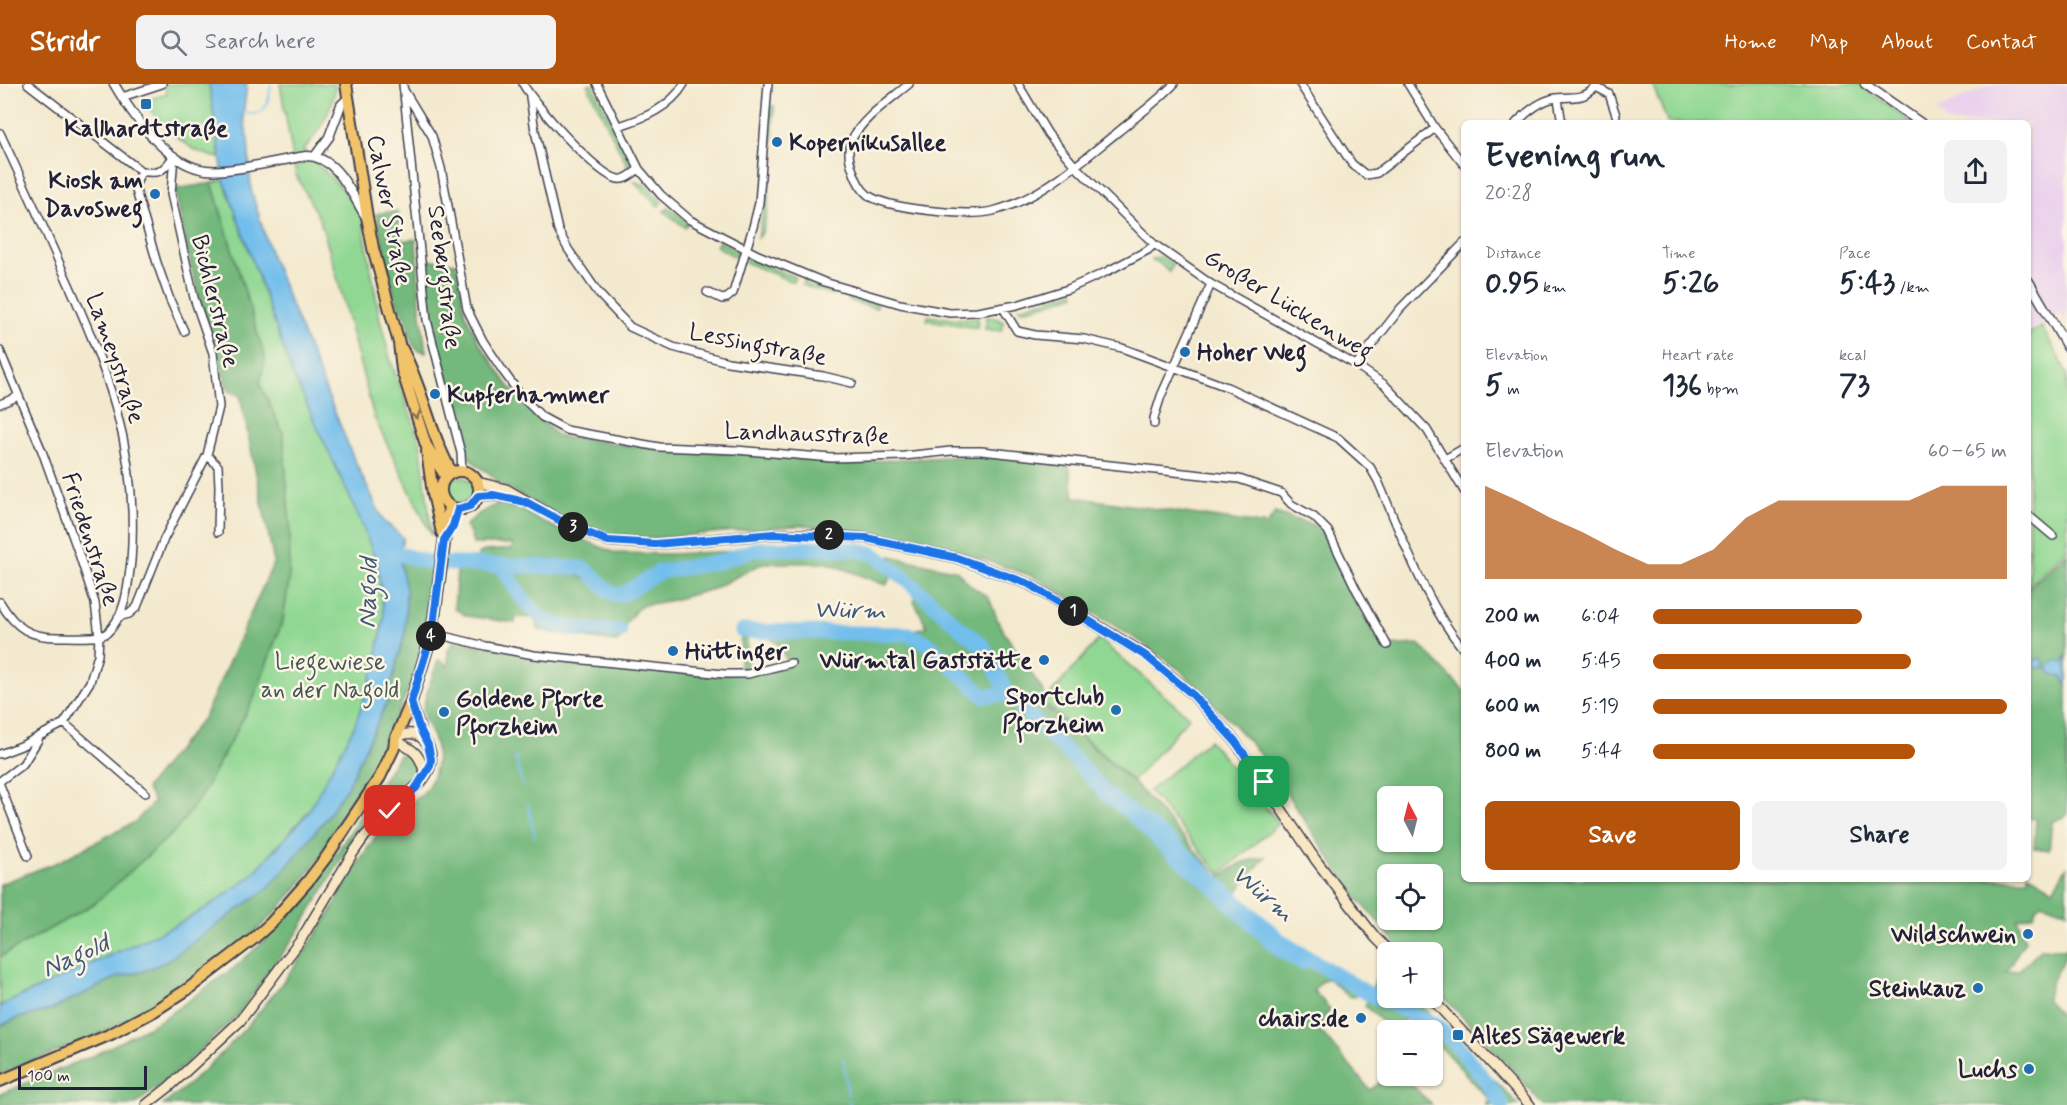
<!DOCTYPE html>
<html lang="en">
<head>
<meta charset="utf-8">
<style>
	body { margin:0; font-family:Mynerve,sans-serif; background:#f2f2f3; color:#1f2937; height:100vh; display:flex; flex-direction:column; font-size:22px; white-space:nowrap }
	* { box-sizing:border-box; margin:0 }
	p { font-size:20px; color:#747a83 }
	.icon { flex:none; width:33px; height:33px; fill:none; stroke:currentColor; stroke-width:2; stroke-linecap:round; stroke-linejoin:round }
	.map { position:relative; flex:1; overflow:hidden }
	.details { position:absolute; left:1461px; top:36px; width:570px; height:762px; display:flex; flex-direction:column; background:#fff; border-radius:9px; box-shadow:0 2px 4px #0004 }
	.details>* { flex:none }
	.needle { width:39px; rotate:353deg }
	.tools { position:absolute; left:1377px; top:702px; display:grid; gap:12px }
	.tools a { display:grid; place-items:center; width:66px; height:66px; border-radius:9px; background:#fff; box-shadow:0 2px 4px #0004; font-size:30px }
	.scale { position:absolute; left:18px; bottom:15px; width:129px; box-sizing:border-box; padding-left:6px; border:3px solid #22223b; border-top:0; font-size:16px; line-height:21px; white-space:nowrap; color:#22223b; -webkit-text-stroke:4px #fcf5e5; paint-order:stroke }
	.pin { position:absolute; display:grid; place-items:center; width:51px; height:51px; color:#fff; margin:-26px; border-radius:12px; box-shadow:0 3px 9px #0006 }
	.km { position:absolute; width:30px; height:30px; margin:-15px; border-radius:50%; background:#222; color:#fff; font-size:16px; line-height:30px; text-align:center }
	.round { display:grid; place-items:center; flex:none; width:63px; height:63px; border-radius:9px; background:#f2f2f3 }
	.overview { display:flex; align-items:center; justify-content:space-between; height:102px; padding:0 24px }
	h1 { font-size:33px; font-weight:700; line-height:45px }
	.figures { display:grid; grid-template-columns:repeat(3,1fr); gap:9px; height:102px; padding:6px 24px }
	.figures div { display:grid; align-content:center }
	.figures b { font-size:30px; font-weight:700 }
	.figures small { font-size:16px; font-weight:400 }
	.figures p { font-size:16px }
	.chart { height:168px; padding:12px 24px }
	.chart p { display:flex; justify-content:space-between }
	.chart svg { width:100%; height:108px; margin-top:6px; fill:#b45309; opacity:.7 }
	.button { display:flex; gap:12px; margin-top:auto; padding:12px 24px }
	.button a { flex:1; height:69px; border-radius:9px; background:#b45309; color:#fff; font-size:24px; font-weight:700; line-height:69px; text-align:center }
	.button a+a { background:#f2f2f3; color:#1f2937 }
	ul { padding:0 24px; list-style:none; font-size:20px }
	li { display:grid; grid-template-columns:96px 72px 1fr; align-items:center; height:45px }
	li i { height:15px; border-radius:8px; background:#b45309 }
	header { display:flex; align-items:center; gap:36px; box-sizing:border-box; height:84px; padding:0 30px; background:#b45309; color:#fff }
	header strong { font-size:28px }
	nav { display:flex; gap:33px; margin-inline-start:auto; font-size:21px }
	.search { width:420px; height:54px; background:#f2f2f3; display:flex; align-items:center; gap:15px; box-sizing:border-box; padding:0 21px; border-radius:9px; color:#747a83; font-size:22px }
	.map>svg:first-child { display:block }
	.built { fill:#ead1ed }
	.green { fill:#8fd792; stroke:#587c66; stroke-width:1.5 }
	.forest { fill:#73b87c; stroke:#4a6d5c; stroke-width:1.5; fill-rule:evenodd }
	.water { fill:#72beec; stroke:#4a7094; stroke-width:1.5 }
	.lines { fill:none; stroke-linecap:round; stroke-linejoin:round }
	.stream { stroke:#72beec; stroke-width:2 }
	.canal { stroke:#72beec; stroke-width:9 }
	.river { stroke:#72beec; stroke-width:15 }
	.minor-casing { stroke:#414051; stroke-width:10 }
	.tertiary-casing { stroke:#414051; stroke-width:11 }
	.secondary-casing { stroke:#414051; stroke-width:12 }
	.primary-casing { stroke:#414051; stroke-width:14 }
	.minor { stroke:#fff; stroke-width:7 }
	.tertiary { stroke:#fff; stroke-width:8 }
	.secondary { stroke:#f9e7c3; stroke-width:9 }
	.primary { stroke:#f1c36a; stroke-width:10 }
	.oneway { stroke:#8a7252 }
	.route-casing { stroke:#fff; stroke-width:12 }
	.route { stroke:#1a73e8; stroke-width:8 }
	.poi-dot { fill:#1f6fb2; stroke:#fcf5e5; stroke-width:2 }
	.labels { text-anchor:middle; stroke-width:5; stroke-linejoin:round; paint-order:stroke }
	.poi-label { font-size:24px; font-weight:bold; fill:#22223b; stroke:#fcf5e5; text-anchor:end }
	.street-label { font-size:24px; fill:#22223b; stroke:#fcf5e5 }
	.park-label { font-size:24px; fill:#435855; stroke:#fcf5e5 }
	.water-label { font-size:26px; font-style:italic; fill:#3e5979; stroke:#fcf5e5 }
</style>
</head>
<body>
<header>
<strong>Stridr</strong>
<div class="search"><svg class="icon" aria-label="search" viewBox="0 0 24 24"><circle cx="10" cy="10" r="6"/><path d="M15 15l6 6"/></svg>Search here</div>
<nav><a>Home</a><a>Map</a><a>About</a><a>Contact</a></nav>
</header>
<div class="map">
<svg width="2067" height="1021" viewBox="0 0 2067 1021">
	<rect width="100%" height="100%" fill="#fcf5e5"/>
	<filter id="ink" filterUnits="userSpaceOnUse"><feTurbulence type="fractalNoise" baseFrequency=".0167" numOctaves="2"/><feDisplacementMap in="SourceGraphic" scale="12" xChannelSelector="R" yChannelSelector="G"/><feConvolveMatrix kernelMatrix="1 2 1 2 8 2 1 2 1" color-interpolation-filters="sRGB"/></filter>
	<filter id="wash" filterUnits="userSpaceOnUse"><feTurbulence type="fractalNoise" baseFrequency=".008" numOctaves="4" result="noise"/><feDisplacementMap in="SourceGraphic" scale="24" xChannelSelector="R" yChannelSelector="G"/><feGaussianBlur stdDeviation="1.35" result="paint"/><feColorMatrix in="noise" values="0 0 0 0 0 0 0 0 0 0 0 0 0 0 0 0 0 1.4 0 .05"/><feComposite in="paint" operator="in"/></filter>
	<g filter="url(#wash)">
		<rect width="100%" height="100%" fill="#f3e9ce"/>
		<path class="built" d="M1993 0H2067V238L2061 229 2028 249V39H1947L1937 26Z"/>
		<path class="green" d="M168 0H209L220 74C188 70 167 44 146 22L149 15 167 10 164 1Z
			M280 0H335C336 20 317 52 303 66L344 106 362 133 380 236 390 275 420 357 432 452 374 333 335 185 320 136 296 91Z
			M587 0H592L630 75 629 85Z
			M1652 0H1859L1912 39H1668Z
			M774 22 772 67 768 66 770 24Z
			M770 84C769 100 769 144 758 154L764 124 766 85Z
			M224 96 293 291 359 433 378 482 384 533 374 585 355 641 316 718 251 792 208 823 176 841 0 922V873L94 820 176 746 201 712 254 614 283 536 289 497 290 445 283 349 260 300 265 274 212 99Z
			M635 98 646 101 662 118 658 122Z
			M669 124 688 139 685 143 664 127Z
			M719 157 743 171 741 176 716 162Z
			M747 172 773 185 795 193 793 198 745 178Z
			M1161 173 1173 181 1169 188 1158 178 1151 177V175Z
			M804 196 834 206 832 211 802 201Z
			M1074 207 1075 210C1057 217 1040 223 1021 226L1019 224Z
			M849 211 878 220 876 224 847 216Z
			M928 232 954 235 978 234 977 244 927 236Z
			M987 233C994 233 999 234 1004 239L1001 247 985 245Z
			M2042 243 2067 289V465L2029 501 2028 250Z
			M447 406a13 13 0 1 1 26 0a13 13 0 1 1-26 0Z
			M1099 555 1189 633 1133 697 1044 618Z
			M1209 656 1279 739 1220 790 1149 707Z"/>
		<path class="forest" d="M212 99 265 274 260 300 283 349 290 445 289 497 283 535 254 614 201 712 176 746 94 820 0 873V800L58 778 135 738 154 718 146 704 204 633 274 478 240 311 229 307C205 241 187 174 175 105Z
			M398 127 401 157 416 155 420 222 426 268 417 266 412 259 406 236 395 214 376 130Z
			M424 175 456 179 465 229 480 260 508 301 557 352 650 364 757 370 837 379 984 371 1069 382 1074 413 1267 441 1275 429 1316 442 1338 473 1352 514 1384 562 1419 560 1464 607V795H2028V790L2053 805 2067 783V828L2062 824 2061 826 2042 819 2036 823 2034 831 2017 835 2025 856 2006 889 2019 886 2042 864 2065 866 2067 862V869L2052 896 2046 916 2059 930 2067 929V1021H1543L1516 989 1433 902 1432 868H1404L1353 809 1261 671 1226 632 1181 587 1143 559 1035 493 938 460 804 441 645 455 608 451 546 425 499 399 489 389 478 382 468 372 427 226ZM1388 712H1432V758H1388ZM1388 790H1432V836H1388Z
			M505 417 551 442 615 469 671 470 739 467V468C723 475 707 479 690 482 680 483 668 483 658 487 646 491 628 508 618 509 606 510 602 496 595 489 590 485 580 481 574 479 542 471 509 481 477 477L478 470 484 467 512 465 513 460H473L470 448 465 443C475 430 489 423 505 417Z
			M795 466 852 469 871 473 894 489 886 501 828 479H763L713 505 673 516 644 521 637 525 626 539 620 555 616 558 537 546 536 534 516 533 515 539 467 532 454 524 457 486 494 485 577 491 589 496 599 507 609 515 622 516 635 510 653 495 667 489 711 486 738 478 754 468Z
			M2067 469V731L2052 738 2049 766 2034 764 2036 735 2028 734V502L2030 503Z
			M890 472 957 487 970 501 989 514 1000 542 1045 610 1041 618 1135 700 1219 793 1243 778 1265 773 1234 812V814L1276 848 1364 905 1355 913 1348 912 1329 895H1325L1313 906 1330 925 1318 944 1370 1006 1388 992H1403L1432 1021H163C227 972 280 908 323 840 341 812 354 781 375 754 388 736 408 722 425 707 436 691 440 672 433 653 429 644 423 637 423 626 424 614 434 589 438 576L443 577 445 581H448V566L454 557 575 578 708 591 789 582C780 561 774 547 747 554V585H740L741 544 748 541 908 547 927 543 914 517 921 504 890 477Z
			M399 473 431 484C426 520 426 557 414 591 409 605 402 619 396 633 369 701 330 767 281 822 245 862 177 910 129 935 88 957 43 973 0 990V942L17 934 51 926 117 893 144 887 165 878 268 804 290 779 328 732 348 701 386 620 405 548 406 506Z
			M405 670 413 674 417 679 418 688 413 697 375 731 344 771 298 848 237 932 176 988 135 1021H0V1010L97 970 161 936 235 883 264 857 293 826 338 767 399 671Z
			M1387 887 1388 914H1414L1519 1021H1486L1490 1016 1433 955 1432 946H1424L1406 935 1391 946 1365 922 1379 889Z"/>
		<path class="water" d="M209 0H247L243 31 248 55 251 106 272 174 353 373 383 436 403 454 399 473 406 506 405 548 386 620 348 701 328 732 290 779 268 804 165 878 144 887 117 893 51 926 17 934 0 942V922L176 841 208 823 251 792 307 730 355 641 374 585 384 533 378 482 359 433 293 291 224 96Z
			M2066 571 2067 601 2062 593 2052 590 2047 583 2037 584 2032 580 2036 575 2042 574 2044 581 2047 582 2058 576 2063 578Z"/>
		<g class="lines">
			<path class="stream" d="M242 28C265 36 269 18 271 0
				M515 673 523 703
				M528 721 535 753
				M843 975 848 1010
				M849 1016 850 1021"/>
			<path class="canal" d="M1105 709 1166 767 1205 799 1279 869 1303 882"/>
			<path class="river" d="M395 467 399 470 431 479 582 484C599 491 600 506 617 511L625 509 659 488 718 478 756 465 818 464 859 466 875 471 907 496 959 543 983 562 1008 610 1079 680 1105 709 1168 756 1283 859 1367 909 1434 940 1454 958 1486 997 1502 1021
				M501 481C540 545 547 544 620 547
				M742 547 908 550 924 557 933 564 984 612 1008 610"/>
		</g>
	</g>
	<g filter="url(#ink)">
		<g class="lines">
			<g class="minor-casing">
				<path id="minor" d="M28 0 141 87C161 91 162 87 174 72
					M403 0 427 236 461 369 462 388
					M523 0C534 20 597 91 618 95 625 97 633 89 639 85
					M597 0 639 85 661 111 690 136 758 171 824 198 900 220 950 229 977 228 1017 221 1068 205 1106 188 1148 166 1154 160
					M909 0C890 16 862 34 851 57 847 66 849 75 852 84 855 93 860 105 868 111 887 125 970 133 993 127 1041 115 1081 77 1119 47 1137 32 1157 18 1174 0
					M1018 0 1048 50 1075 82 1154 160 1211 200 1356 281 1385 301 1427 346 1464 407
					M1300 0 1352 80 1366 91 1377 89 1435 44
					M1408 0 1435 44 1464 81
					M404 6 432 52 441 84 467 225 483 257 503 287 522 313 542 333 566 346 659 363 736 366 832 374 904 372 951 367H981L1239 395 1281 409 1291 420 1314 433 1328 447 1356 505 1387 561
					M122 13 162 0
					M530 13 535 47 558 146 568 165 599 210 630 243 673 263 728 278 823 292 852 299
					M1558 15 1562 39
					M1516 39C1526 29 1537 19 1551 15 1571 10 1579 19 1596 3L1609 10 1616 31
					M619 42C644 34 670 24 684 0
					M0 49C21 94 42 139 62 185 106 282 140 367 131 477 128 502 126 531 107 549 100 555 72 553 62 553 30 554 16 545 0 518
					M141 87 135 103 157 179 170 216 184 247
					M707 208 722 215 727 214 733 209 753 143 759 119 768 0
					M1003 224 1017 247 1035 251 1084 255 1122 264 1227 303 1338 354 1370 383 1378 397C1403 454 1424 517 1464 566
					M0 267 42 367 79 470 95 519 99 552 98 571 90 598 64 639 21 662 0 670
					M1356 281 1400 225 1464 159
					M0 320 19 312
					M1154 340V334L1161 312 1211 200
					M207 371 218 382 219 402 218 448
					M1445 375 1464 364
					M2028 431 2053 452
					M118 533 129 530 137 523 164 455 207 371 219 323 213 269 194 214 171 110 174 72
					M432 549 485 562 534 571 724 590H748L791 579
					M64 639 145 709
					M0 697 23 680 38 656
					M0 701 28 772"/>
			</g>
			<g class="tertiary-casing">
				<path id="tertiary" d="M114 0C133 32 166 81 206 86 230 89 280 76 306 72 338 72 351 110 366 133
					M1865 0 1921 39
					M315 72 329 53 341 21 348 14
					M2028 196 2067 263"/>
			</g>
			<g class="secondary-casing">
				<path id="secondary" d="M477 398 506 405 570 442 608 457 655 460 774 450 823 451 866 454 957 474 1029 500 1146 571 1193 611 1235 657 1315 775 1375 853 1390 868
					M478 412 493 411 518 416
					M411 618 424 656
					M1431 914 1530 1021
					M146 1021 169 1003 240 937 300 857 353 769 365 752 378 738 422 697C426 692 430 686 431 679 434 657 414 640 395 656 414 666 421 670 425 692"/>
			</g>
			<g class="primary-casing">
				<path id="primary" d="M346 0 367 133 373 164 399 259 402 286 426 361 446 393
					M402 265C423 305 430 350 452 389
					M427 367 433 410 442 449
					M441 406a19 19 0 1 1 38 0a19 19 0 1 1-38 0Z
					M0 997 111 950 154 927 188 905 252 856 271 839 308 797 327 772 380 693 394 664 395 656 411 618 432 549 449 422"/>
			</g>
			<use href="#minor" class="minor"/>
			<use href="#tertiary" class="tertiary"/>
			<use href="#secondary" class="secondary"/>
			<use href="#primary" class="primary"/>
		</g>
		<defs><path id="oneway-chevron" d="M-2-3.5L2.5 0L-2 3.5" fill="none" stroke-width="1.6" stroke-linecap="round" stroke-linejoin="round" transform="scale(1.5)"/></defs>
		<use class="oneway" href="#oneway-chevron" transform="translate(416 331) rotate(72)"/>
	</g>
	<g class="lines" filter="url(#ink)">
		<g class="route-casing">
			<path id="route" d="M390 727 416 704 430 682 431 675 428 661 419 643 411 618 432 549 444 456 453 442 458 425 470 422 478 412 493 411 526 418 570 442 608 457 655 460 774 450 866 454 957 474 1029 500 1146 572 1193 611 1235 657 1264 698"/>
		</g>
		<use href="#route" class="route"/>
	</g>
	<g class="poi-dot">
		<rect x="140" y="14" width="12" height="12" rx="3"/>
		<circle cx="777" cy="58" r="6"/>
		<circle cx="155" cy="110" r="6"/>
		<circle cx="1185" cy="268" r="6"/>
		<circle cx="435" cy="310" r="6"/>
		<circle cx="673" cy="567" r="6"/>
		<circle cx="1044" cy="576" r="6"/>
		<circle cx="1116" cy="626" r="6"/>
		<circle cx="444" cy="628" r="6"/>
		<circle cx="2028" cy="850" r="6"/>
		<circle cx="1978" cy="904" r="6"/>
		<circle cx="1361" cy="934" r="6"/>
		<rect x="1452" y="945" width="12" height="12" rx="3"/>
		<circle cx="2029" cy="985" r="6"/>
	</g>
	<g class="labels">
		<g class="poi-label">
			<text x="146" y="52" text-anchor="middle">Kallhardtstraße</text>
			<text x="789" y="66" text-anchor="start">Kopernikusallee</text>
			<text x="143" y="104">Kiosk am<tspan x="143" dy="28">Davosweg</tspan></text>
			<text x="1197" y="276" text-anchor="start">Hoher Weg</text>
			<text x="447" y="318" text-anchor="start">Kupferhammer</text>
			<text x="685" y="575" text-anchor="start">Hüttinger</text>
			<text x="1032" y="584">Würmtal Gaststätte</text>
			<text x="1104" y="620">Sportclub<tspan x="1104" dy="28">Pforzheim</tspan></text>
			<text x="456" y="622" text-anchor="start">Goldene Pforte<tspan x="456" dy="28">Pforzheim</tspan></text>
			<text x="2016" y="858">Wildschwein</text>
			<text x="1966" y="912">Steinkauz</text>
			<text x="1349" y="942">chairs.de</text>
			<text x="1470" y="959" text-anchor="start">Altes Sägewerk</text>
			<text x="2017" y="993">Luchs</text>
		</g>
		<g class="street-label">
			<text transform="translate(390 126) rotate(79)" y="8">Calwer Straße</text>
			<text transform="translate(445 193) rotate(83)" y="8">Seebergstraße</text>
			<text transform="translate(216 217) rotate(76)" y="8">Bichlerstraße</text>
			<text transform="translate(1289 220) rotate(31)" y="8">Großer Lückenweg</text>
			<text transform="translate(758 260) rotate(11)" y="8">Lessingstraße</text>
			<text transform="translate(116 274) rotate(71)" y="8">Lameystraße</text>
			<text transform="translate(807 349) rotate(2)" y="8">Landhausstraße</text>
			<text transform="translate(91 455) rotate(72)" y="8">Friedenstraße</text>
		</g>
		<g class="park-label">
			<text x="330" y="585">Liegewiese<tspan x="330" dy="28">an der Nagold</tspan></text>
		</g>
		<g class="water-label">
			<text transform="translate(367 509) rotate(-88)" y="9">Nagold</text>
			<text transform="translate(850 525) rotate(1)" y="9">Würm</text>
			<text transform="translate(1264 809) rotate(41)" y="9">Würm</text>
			<text transform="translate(75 871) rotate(-24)" y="9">Nagold</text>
		</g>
	</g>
</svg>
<div class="tools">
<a><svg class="needle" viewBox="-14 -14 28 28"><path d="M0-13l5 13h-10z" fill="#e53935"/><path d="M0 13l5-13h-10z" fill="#747a83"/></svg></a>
<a><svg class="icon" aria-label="locate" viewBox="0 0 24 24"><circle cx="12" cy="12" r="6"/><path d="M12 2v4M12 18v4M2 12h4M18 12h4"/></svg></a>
<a>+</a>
<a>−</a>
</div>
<div class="scale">100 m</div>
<div class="pin" style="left:1264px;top:698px;background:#1e9e55"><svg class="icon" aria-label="arrive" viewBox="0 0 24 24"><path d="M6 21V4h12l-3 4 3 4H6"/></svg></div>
<div class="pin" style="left:390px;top:727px;background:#d93025"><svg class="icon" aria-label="check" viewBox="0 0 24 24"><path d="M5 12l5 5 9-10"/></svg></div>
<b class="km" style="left:1073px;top:527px">1</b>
<b class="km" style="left:829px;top:451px">2</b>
<b class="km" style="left:573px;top:443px">3</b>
<b class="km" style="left:431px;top:552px">4</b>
<section class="details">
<div class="overview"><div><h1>Evening run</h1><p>20:28</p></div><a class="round"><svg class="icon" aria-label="share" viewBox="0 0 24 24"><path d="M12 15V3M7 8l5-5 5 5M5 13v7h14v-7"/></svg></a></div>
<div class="figures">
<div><p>Distance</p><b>0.95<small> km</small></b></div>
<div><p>Time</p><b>5:26</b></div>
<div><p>Pace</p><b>5:43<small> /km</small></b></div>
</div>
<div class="figures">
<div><p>Elevation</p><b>5<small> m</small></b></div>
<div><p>Heart rate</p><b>136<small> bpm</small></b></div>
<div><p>kcal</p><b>73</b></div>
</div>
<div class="chart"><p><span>Elevation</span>60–65 m</p>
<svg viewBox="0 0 160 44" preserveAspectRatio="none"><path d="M0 44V6L10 12L20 19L30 25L40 32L50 38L60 38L70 32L80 19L90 12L100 12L110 12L120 12L130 12L140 6L150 6L160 6V44z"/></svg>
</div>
<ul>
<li><b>200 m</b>6:04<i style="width:59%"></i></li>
<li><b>400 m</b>5:45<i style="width:73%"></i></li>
<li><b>600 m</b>5:19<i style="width:100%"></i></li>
<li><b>800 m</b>5:44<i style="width:74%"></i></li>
</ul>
<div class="button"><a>Save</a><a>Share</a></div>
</section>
</div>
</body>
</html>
